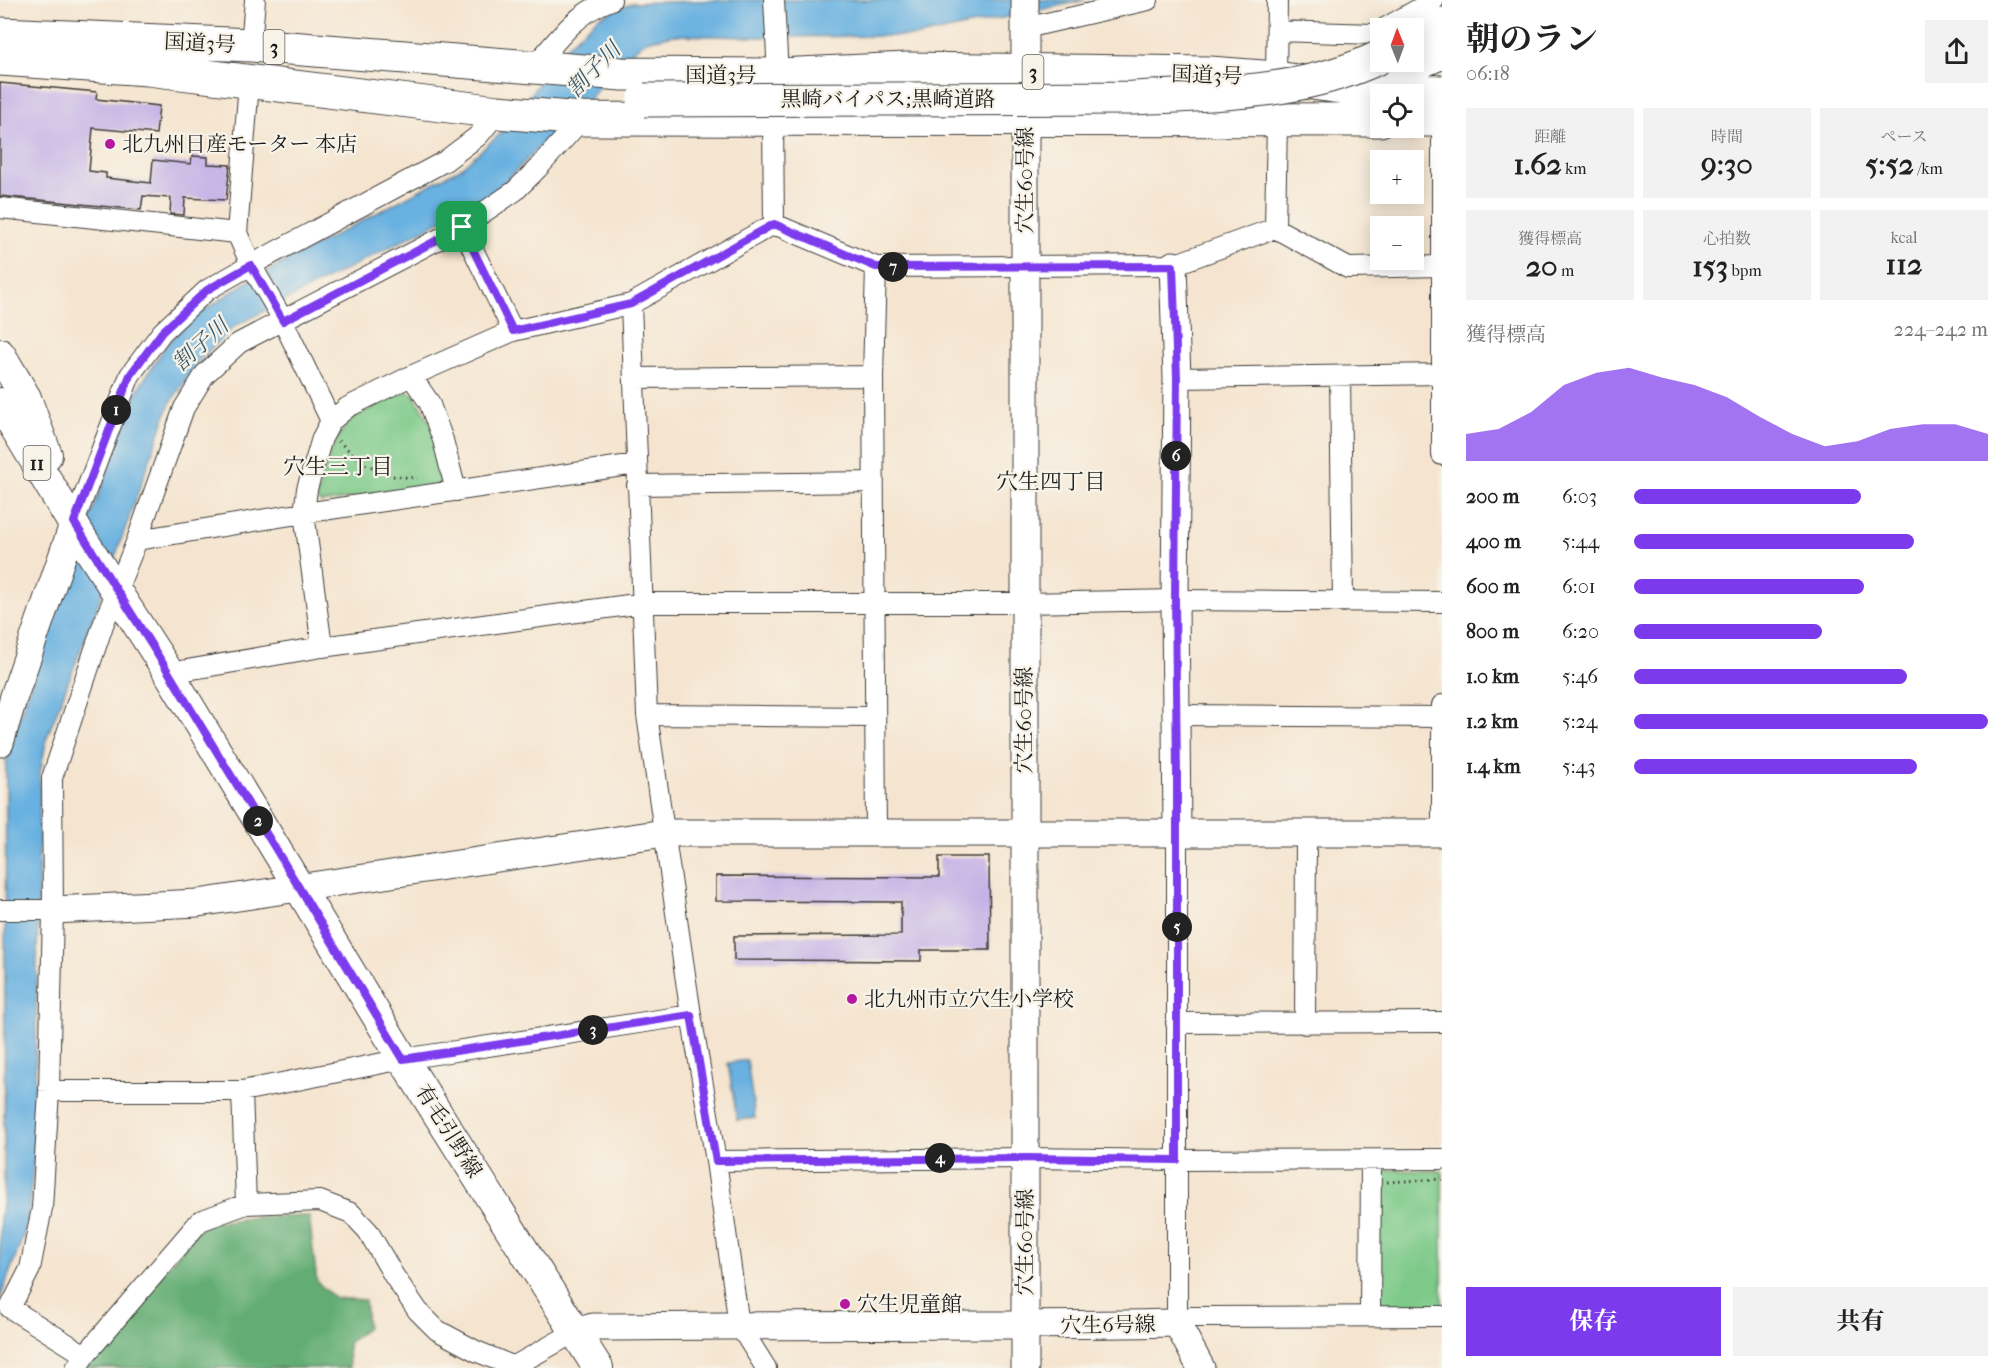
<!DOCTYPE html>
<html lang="ja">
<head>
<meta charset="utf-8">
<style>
	body { margin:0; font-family:"IM FELL French Canon","Noto Serif JP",serif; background:#f2f2f2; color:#222; height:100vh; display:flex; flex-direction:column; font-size:22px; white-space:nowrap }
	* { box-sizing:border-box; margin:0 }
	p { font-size:20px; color:#767676 }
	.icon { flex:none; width:33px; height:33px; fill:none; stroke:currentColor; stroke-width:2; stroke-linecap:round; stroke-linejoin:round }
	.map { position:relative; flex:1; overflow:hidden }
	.sheet { display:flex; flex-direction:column; background:#fff; width:570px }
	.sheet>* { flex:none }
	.needle { width:39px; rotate:359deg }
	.buttons { position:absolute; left:1370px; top:18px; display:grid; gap:12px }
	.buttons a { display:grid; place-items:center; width:54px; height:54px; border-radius:0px; background:#fff; box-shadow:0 3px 15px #0003; font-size:30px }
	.pin { position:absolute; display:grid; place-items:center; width:51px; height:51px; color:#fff; margin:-26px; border-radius:12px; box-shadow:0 3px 9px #0006 }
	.km { position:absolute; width:30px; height:30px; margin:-15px; border-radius:50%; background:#222; color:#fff; font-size:16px; line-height:30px; text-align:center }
	.round { display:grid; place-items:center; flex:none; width:63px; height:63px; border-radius:0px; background:#f2f2f2 }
	.headline { display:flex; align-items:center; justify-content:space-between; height:102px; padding:0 24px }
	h1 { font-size:33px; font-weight:700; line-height:45px }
	.stats { display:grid; grid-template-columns:repeat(3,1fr); gap:9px; height:102px; padding:6px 24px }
	.stats div { display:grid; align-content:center; border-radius:0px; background:#f2f2f2; text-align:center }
	.stats b { font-size:30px; font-weight:700 }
	.stats small { font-size:16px; font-weight:400 }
	.stats p { font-size:16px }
	.chart { height:168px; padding:12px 24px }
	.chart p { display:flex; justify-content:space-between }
	.chart svg { width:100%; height:108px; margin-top:6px; fill:#7c3aed; opacity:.7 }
	.primary-button { display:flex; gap:12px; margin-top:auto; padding:12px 24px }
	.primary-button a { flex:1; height:69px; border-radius:0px; background:#7c3aed; color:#fff; font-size:24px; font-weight:700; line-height:69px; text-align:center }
	.primary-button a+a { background:#f2f2f2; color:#222 }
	ul { padding:0 24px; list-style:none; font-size:20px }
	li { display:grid; grid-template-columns:96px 72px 1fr; align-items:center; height:45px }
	li i { height:15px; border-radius:8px; background:#7c3aed }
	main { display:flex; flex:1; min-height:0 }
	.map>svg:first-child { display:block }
	.green { fill:#7bc988; stroke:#4c7252; stroke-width:1.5 }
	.forest { fill:#64ad74; stroke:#406448; stroke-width:1.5 }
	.water { fill:#68b1e0; stroke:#42667e; stroke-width:1.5 }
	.building { fill:#c5b2e6 }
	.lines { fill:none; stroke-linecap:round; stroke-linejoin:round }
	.street-casing { stroke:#3d3a37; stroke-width:22 }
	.secondary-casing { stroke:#3d3a37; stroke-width:29 }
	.primary-casing { stroke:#3d3a37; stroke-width:32 }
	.highway-casing { stroke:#3d3a37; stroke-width:35 }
	.path { stroke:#3d3a37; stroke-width:3; stroke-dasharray:1.5 4.5; stroke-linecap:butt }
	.street { stroke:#fff; stroke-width:20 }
	.secondary { stroke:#fff; stroke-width:27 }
	.primary { stroke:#fff; stroke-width:30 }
	.highway { stroke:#fff; stroke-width:33 }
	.highway-bridge-casing { stroke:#3d3a37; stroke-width:35; stroke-linecap:butt }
	.highway-bridge { stroke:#fff; stroke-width:33 }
	.route-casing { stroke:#fff; stroke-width:12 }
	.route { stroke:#7c3aed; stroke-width:8 }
	.poi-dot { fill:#b5179e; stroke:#f7f3e8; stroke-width:2 }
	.labels { text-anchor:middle; stroke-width:4.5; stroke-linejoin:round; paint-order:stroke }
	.shield { fill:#f7f3e8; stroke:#5e5c59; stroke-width:1.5 }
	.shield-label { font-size:20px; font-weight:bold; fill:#1c1c1c }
	.street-label { font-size:21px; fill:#1c1c1c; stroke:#f7f3e8 }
	.poi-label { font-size:21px; fill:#1c1c1c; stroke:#f7f3e8; text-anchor:start }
	.water-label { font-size:22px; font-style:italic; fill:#3a586a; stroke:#f7f3e8 }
	.neighbourhood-label { font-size:22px; fill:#1c1c1c; stroke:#f7f3e8 }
</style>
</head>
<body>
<main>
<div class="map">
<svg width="1442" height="1368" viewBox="0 0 1442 1368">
	<rect width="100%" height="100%" fill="#f7f3e8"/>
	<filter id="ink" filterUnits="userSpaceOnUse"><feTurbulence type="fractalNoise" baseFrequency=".0167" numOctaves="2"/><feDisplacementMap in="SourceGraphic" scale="12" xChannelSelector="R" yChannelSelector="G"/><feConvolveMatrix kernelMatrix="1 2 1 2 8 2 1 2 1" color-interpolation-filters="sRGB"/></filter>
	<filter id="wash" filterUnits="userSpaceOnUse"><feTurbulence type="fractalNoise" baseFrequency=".008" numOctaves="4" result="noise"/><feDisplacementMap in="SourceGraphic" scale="24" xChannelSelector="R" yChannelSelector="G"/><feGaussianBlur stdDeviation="1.35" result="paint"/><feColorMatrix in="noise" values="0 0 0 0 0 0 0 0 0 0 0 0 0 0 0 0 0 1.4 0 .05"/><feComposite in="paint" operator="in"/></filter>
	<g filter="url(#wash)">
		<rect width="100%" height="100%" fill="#f5e5d0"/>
		<path class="green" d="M404 391 413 394 431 423 446 478 440 485 321 503 316 498 330 451 349 420Z
			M1382 1170 1442 1171V1307L1381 1308 1377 1304 1376 1177Z"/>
		<path class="forest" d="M309 1216 317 1282 335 1298 365 1300 367 1328 348 1343 349 1368H83L203 1224 256 1217Z"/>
		<path class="water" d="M732 0H1086L919 36 751 37 674 35 645 41 622 61 573 118 546 140 504 183 476 203 235 326 200 359 170 403 96 610 47 737 40 773 34 1158 27 1225 0 1299V1222L4 1188 6 764 17 723 70 572 138 389 167 344 192 319 242 285 461 168 500 134 569 44 599 17 631 3Z
			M747 1060 755 1118 737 1120 728 1063Z"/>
		<g id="blocks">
			<path class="building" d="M0 83 97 92 96 99 159 106 156 134 93 128 89 171 106 173V178L151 183 153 160 191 164 192 156 208 157V164L230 165 226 200 185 198 184 215 170 214 171 198 143 196 141 210 0 196Z
				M939 857H989L990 950H921V961L734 960V936L901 935V902L716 901V876L939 877Z"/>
		</g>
	</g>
	<g filter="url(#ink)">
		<use href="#blocks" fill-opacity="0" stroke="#3d3a37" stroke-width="1.5"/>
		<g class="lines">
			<g class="street-casing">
				<path id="street" d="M774 0 778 75
					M1025 28 1148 0
					M1385 28 1434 0
					M1277 31 1375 34 1380 31
					M251 45 255 0
					M534 67C557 40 577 12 611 0
					M1276 78 1277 0
					M249 83 237 233 251 265 279 313 331 421
					M773 119 774 224
					M1442 120V455
					M0 208 237 233
					M462 227 513 331
					M1275 228 1277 121
					M631 304 647 715 691 1015 716 1161 739 1325 766 1368
					M411 376 429 402 443 440 456 491
					M1340 376 1343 602
					M634 378 873 376
					M1177 378 1442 374
					M637 485 873 482
					M74 522 130 375 162 332 207 290 251 265 445 161 478 136 498 112
					M137 540 304 513 636 464
					M322 647 304 513 307 489 322 438 331 421 348 407 411 376 513 331 631 304 774 224 876 267 1173 265 1275 228 1348 268 1442 266
					M169 673 322 647 643 603H1024L1175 600 1442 602
					M1442 705V834
					M647 715 875 717
					M1177 715 1442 717
					M1177 833V1323L1191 1317 1442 1316
					M876 834 873 376 876 267
					M0 910H53
					M1176 1023 1442 1022
					M1305 1024 1306 834
					M49 1091H242L403 1059 691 1015
					M242 1091 246 1204
					M716 1161 1025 1158 1177 1160 1442 1159
					M1370 1316 1371 1160
					M85 1355 10 1308 30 1269 42 1208 49 1091 53 910 52 778 103 625 137 540 184 408 205 374 239 343 462 227 515 191 538 168 582 119
					M76 1368 85 1355 200 1221 246 1204 320 1201 351 1213 368 1231 394 1276 418 1311 437 1330 476 1351 512 1366
					M511 1368 575 1332"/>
			</g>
			<g class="secondary-casing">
				<path id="secondary" d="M1173 265 1177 378 1175 600 1177 833
					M0 743 14 696 74 522
					M53 910 198 903 664 833H1442
					M575 1332 593 1327H611C800 1324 988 1327 1177 1323L1201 1368
					M1025 1368V0"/>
			</g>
			<g class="primary-casing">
				<path id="primary" d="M0 354 26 398 47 455
					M0 403 83 540 169 673 403 1059 598 1368"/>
			</g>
			<g class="highway-casing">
				<path id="highway" d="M0 34 251 45 622 74 778 75 907 69 1210 73 1276 78 1355 89 1442 92
					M1413 41 1442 24
					M0 59 148 69 498 112 582 119 1380 120
					M1350 70 1417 63 1442 52
					M1413 120H1442"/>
			</g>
			<path class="path" d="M338 441 363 463 392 476 417 478
				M1387 1182 1442 1179"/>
			<use href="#street" class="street"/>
			<use href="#secondary" class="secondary"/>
			<use href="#primary" class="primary"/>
			<use href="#highway" class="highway"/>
			<g class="highway-bridge-casing">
				<path id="highway-bridge" d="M644 100 1133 98C1215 94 1304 94 1380 57"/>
			</g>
			<use href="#highway-bridge" class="highway-bridge"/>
		</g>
	</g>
	<g class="lines" filter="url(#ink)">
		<g class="route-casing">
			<path id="route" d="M774 224 876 267 1173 266 1177 378 1175 600 1177 774V1160L1025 1158 716 1161 691 1015 403 1059 169 673 74 522 130 375 162 332 207 290 251 265 283 321 462 227 513 331 631 304Z"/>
		</g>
		<use href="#route" class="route"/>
	</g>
	<g class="poi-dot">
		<circle cx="110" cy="144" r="6"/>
		<circle cx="852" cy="999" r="6"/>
		<circle cx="845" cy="1304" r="6"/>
	</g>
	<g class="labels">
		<g class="shield">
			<rect x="263.5" y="30" width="21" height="34" rx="4.5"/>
			<rect x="1022.5" y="55" width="21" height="34" rx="4.5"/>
			<rect x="23.5" y="446" width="27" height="34" rx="4.5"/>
		</g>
		<g class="shield-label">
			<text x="274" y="54">3</text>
			<text x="1033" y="79">3</text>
			<text x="37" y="470">11</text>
		</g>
		<g class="street-label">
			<text transform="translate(200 43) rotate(3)" y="7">国道3号</text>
			<text x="721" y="82">国道3号</text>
			<text transform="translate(1207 75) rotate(2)" y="7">国道3号</text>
			<text x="888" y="106">黒崎バイパス;黒崎道路</text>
			<text transform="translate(1025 180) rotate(-90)" y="7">穴生60号線</text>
			<text transform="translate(1024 720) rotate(-90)" y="7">穴生60号線</text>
			<text transform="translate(449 1131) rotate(58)" y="7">有毛引野線</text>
			<text transform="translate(1025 1242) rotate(-90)" y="7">穴生60号線</text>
			<text transform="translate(1108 1325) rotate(-1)" y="7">穴生6号線</text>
		</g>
		<g class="poi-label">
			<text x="122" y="151">北九州日産モーター 本店</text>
			<text x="864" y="1006">北九州市立穴生小学校</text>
			<text x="857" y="1311">穴生児童館</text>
		</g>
		<g class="water-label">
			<text transform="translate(593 69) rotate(-46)" y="8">割子川</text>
			<text transform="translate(200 344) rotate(-42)" y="8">割子川</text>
		</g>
		<g class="neighbourhood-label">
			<text x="338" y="474">穴生三丁目</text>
			<text x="1051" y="489">穴生四丁目</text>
		</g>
	</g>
</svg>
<div class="buttons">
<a><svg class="needle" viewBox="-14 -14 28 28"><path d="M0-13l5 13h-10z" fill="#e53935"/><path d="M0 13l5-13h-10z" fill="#767676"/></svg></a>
<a><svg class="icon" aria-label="locate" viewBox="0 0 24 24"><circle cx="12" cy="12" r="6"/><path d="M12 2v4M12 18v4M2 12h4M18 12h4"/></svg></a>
<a>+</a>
<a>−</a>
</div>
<div class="pin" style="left:462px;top:227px;background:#1e9e55"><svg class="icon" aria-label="arrive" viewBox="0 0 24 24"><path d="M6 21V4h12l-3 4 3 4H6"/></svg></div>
<b class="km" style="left:116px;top:410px">1</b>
<b class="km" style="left:258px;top:821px">2</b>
<b class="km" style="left:593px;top:1030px">3</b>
<b class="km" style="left:940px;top:1158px">4</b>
<b class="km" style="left:1177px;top:927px">5</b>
<b class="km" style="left:1176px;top:456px">6</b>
<b class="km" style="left:893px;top:267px">7</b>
</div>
<section class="sheet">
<div class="headline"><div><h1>朝のラン</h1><p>06:18</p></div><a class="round"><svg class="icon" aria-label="share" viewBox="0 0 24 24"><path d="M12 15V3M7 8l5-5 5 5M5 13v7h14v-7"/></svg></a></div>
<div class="stats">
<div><p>距離</p><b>1.62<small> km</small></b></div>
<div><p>時間</p><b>9:30</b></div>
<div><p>ペース</p><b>5:52<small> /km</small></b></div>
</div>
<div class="stats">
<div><p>獲得標高</p><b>20<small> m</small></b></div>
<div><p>心拍数</p><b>153<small> bpm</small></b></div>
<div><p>kcal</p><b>112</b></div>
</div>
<div class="chart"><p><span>獲得標高</span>224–242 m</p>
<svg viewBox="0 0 160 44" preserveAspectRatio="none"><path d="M0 44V33L10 31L20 24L30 13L40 8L50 6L60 10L70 13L80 18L90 26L100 33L110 38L120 36L130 31L140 29L150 29L160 33V44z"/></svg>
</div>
<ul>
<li><b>200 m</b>6:03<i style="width:64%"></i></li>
<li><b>400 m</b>5:44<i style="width:79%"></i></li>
<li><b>600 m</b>6:01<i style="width:65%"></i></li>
<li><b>800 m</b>6:20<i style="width:53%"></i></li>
<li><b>1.0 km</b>5:46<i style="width:77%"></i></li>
<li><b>1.2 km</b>5:24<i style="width:100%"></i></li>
<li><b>1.4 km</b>5:43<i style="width:80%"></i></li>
</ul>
<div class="primary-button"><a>保存</a><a>共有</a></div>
</section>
</main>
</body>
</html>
